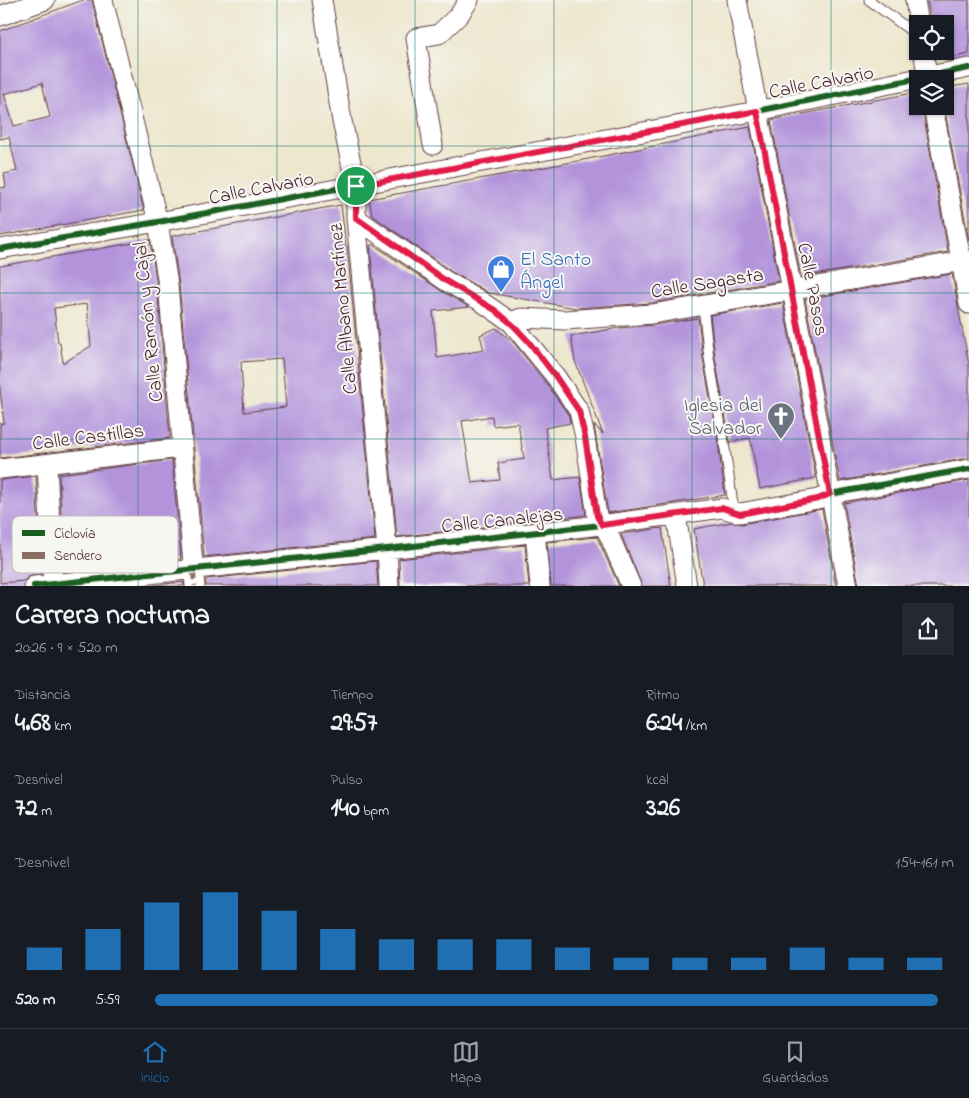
<!DOCTYPE html>
<html lang="es">
<head>
<meta charset="utf-8">
<style>
	body { margin:0; font-family:"Indie Flower",sans-serif; background:#242831; color:#f1f3f6; height:100vh; display:flex; flex-direction:column; font-size:19px; white-space:nowrap }
	* { box-sizing:border-box; margin:0 }
	p { font-size:16px; color:#9ea1a6 }
	.icon { flex:none; width:28px; height:28px; fill:none; stroke:currentColor; stroke-width:2; stroke-linecap:round; stroke-linejoin:round }
	.map { position:relative; height:586px; overflow:hidden }
	.side { display:flex; flex-direction:column; background:#171b24; flex:1 }
	.side>* { flex:none }
	.controls { position:absolute; left:909px; top:15px; display:grid; gap:10px }
	.controls a { display:grid; place-items:center; width:45px; height:45px; border-radius:0px; background:#171b24; box-shadow:0 1px 4px #0004; font-size:25px }
	.pin { position:absolute; display:grid; place-items:center; width:42px; height:42px; color:#fff; margin:-21px; border:2px solid #fff; border-radius:50%; box-shadow:0 1px 5px #0007 }
	.round { display:grid; place-items:center; flex:none; width:52px; height:52px; border-radius:0px; background:#242831 }
	.summary { display:flex; align-items:center; justify-content:space-between; height:85px; padding:0 15px }
	h1 { font-size:28px; font-weight:700; line-height:38px }
	.metrics { display:grid; grid-template-columns:repeat(3,1fr); gap:8px; height:85px; padding:5px 15px }
	.metrics div { display:grid; align-content:center }
	.metrics b { font-size:25px; font-weight:700 }
	.metrics small { font-size:14px; font-weight:400 }
	.metrics p { font-size:14px }
	.chart { height:140px; padding:10px 15px }
	.chart p { display:flex; justify-content:space-between }
	.chart svg { width:100%; height:90px; margin-top:5px; stroke:#1f6fb2; stroke-width:6 }
	ul { padding:0 15px; list-style:none; font-size:16px }
	li { display:grid; grid-template-columns:80px 60px 1fr; align-items:center; height:38px }
	li i { height:12px; border-radius:6px; background:#1f6fb2 }
	.tabs { display:flex; justify-content:space-around; align-items:center; height:70px; border-top:1px solid #363941; background:#171b24; font-size:14px; color:#9ea1a6 }
	.tabs a { display:grid; justify-items:center; gap:2px }
	.tabs .current { color:#1f6fb2 }
	.map>svg:first-child { display:block }
	.building { fill:#b394db; fill-rule:evenodd }
	.lines { fill:none; stroke-linecap:round; stroke-linejoin:round }
	.lane-casing { stroke:#623d43; stroke-width:11 }
	.street-casing { stroke:#623d43; stroke-width:21 }
	.lane { stroke:#fff; stroke-width:9 }
	.street { stroke:#fff; stroke-width:19 }
	.quiet { stroke:#8d6e63; stroke-width:5; stroke-dasharray:10 5; stroke-linecap:butt }
	.cycleway-casing { stroke:#f6f6f2; stroke-width:9 }
	.cycleway { stroke:#1b5e20; stroke-width:6 }
	.route-casing { stroke:#fff; stroke-width:10 }
	.route { stroke:#e11d48; stroke-width:6 }
	.grid { fill:none; stroke:#0f766e; stroke-width:1; stroke-opacity:0.55 }
	.labels { text-anchor:middle; stroke-width:4; stroke-linejoin:round; paint-order:stroke }
	.street-label { font-size:20px; fill:#4a1f2b; stroke:#f6f6f2 }
	.shop-label { font-size:20px; fill:#366cbe; stroke:#f6f6f2; text-anchor:start }
	.worship-label { font-size:20px; fill:#5b616d; stroke:#f6f6f2; text-anchor:end }
	.key { fill:#f6f6f2; stroke:#c2b6b6; stroke-width:1 }
	.key-label { font-size:14px; fill:#4a1f2b }
</style>
</head>
<body>
<div class="map">
<svg width="969" height="586" viewBox="0 0 969 586">
	<rect width="100%" height="100%" fill="#f6f6f2"/>
	<filter id="ink" filterUnits="userSpaceOnUse"><feTurbulence type="fractalNoise" baseFrequency=".02" numOctaves="2"/><feDisplacementMap in="SourceGraphic" scale="10" xChannelSelector="R" yChannelSelector="G"/><feConvolveMatrix kernelMatrix="1 2 1 2 8 2 1 2 1" color-interpolation-filters="sRGB"/></filter>
	<filter id="wash" filterUnits="userSpaceOnUse"><feTurbulence type="fractalNoise" baseFrequency=".0096" numOctaves="4" result="noise"/><feDisplacementMap in="SourceGraphic" scale="20" xChannelSelector="R" yChannelSelector="G"/><feGaussianBlur stdDeviation="1.12" result="paint"/><feColorMatrix in="noise" values="0 0 0 0 0 0 0 0 0 0 0 0 0 0 0 0 0 1.4 0 .05"/><feComposite in="paint" operator="in"/></filter>
	<g filter="url(#wash)">
		<rect width="100%" height="100%" fill="#ede7cd"/>
		<g id="blocks">
			<path class="building" d="M83 0H92L144 210 0 236V188L6 187 4 174 17 171 9 137 0 139V31ZM42 83 50 117 14 126 4 94Z
				M927 0H969V54L950 58 947 41H945V24H931Z
				M969 84V241L944 106 945 88Z
				M918 92V106H922L948 252 801 277 771 120Z
				M750 127 779 281 651 303 575 308 564 306 489 293 452 272 372 215 369 199 578 161Z
				M341 205 346 246H347L375 539 204 557 179 284 172 236ZM282 359 286 407 244 412 241 362Z
				M150 240 157 286 170 438 0 458V424L4 423 0 389V266ZM87 304 91 346 63 363 60 343H58L54 308Z
				M370 245H374L440 290 469 307 433 311 437 358 484 350 480 335 496 328 513 342 547 384 569 416 570 423 545 428 553 480 580 477 586 515 397 537ZM492 416 493 426 518 423 524 459 498 463 500 480 472 483 462 421Z
				M952 274 969 365V458L840 481 805 299Z
				M783 303 816 478 760 489 750 438 730 442 715 357 710 315Z
				M698 318 703 359 718 443 725 495 608 513 594 425 603 434 575 361 571 336 619 328 654 325Z
				M172 460 181 559 64 572 59 474Z
				M36 476 41 574 28 577 24 581 0 583V480Z
				M969 480V586H859L844 503Z
				M822 509 836 586H703L694 529 732 522 742 524Z
				M662 528 671 586H642L621 534Z
				M597 537 619 586H551L547 542Z
				M525 545 529 586H400L399 559Z
				M376 561 378 586H206V579Z
				M183 582 184 586H147Z"/>
		</g>
	</g>
	<g filter="url(#ink)">
		<use href="#blocks" fill-opacity="0" stroke="#623d43" stroke-width="1"/>
		<g class="lines">
			<g class="lane-casing">
				<path id="lane" d="M869 0 918 36
					M703 306 709 358 724 442 734 511"/>
			</g>
			<g class="street-casing">
				<path id="street" d="M103 0 158 222 168 285 195 586
					M322 0 342 121 356 186V218L387 549 389 586
					M737 0 848 586
					M915 0 919 24
					M0 16 45 0
					M923 51 928 79
					M933 106 969 304
					M433 145 416 38 439 34 459 15 469 0
					M356 218 446 281 479 300 511 322 556 377 579 411 585 437 597 516 608 533 631 586
					M0 249 158 222 757 111 969 68
					M511 322 521 318 565 320 652 314 969 260
					M47 464 53 586
					M0 469 182 448
					M676 515 687 586
					M535 532 540 586
					M34 586 387 549 601 525 722 508 740 513 818 499 830 494 969 469"/>
			</g>
			<use href="#lane" class="lane"/>
			<use href="#street" class="street"/>
			<path class="quiet" d="M193 570 195 586"/>
			<g class="cycleway-casing">
				<path id="cycleway" d="M0 249 158 222 757 111 969 68
					M34 586 387 549 601 525 722 508 740 513 818 499 830 494 969 469"/>
			</g>
			<use href="#cycleway" class="cycleway"/>
		</g>
	</g>
	<g class="lines" filter="url(#ink)">
		<g class="route-casing">
			<path id="route" d="M757 111 830 494 818 499 740 514 722 508 602 525 597 516 585 437 579 411 556 377 529 342 514 326 495 310 446 281 356 218V186Z"/>
		</g>
		<use href="#route" class="route"/>
	</g>
	<path class="grid" d="M138 0V586M277 0V586M415 0V586M554 0V586M692 0V586M831 0V586M0 146H969M0 293H969M0 439H969"/>
	<defs>
		<g id="shop-pin" transform="scale(1.4375)"><path d="M0 17L-7.5 6A9.5 9.5 0 1 1 7.5 6Z" fill="#3f7fe0" stroke="#f6f6f2"/><path d="M-5-2.5h2.3a2.7 3.5 0 0 1 5.4 0H5L5.5 6h-11ZM-1.5-2.5h3a1.5 2.3 0 0 0-3 0Z" fill="#fff"/></g>
		<g id="church-pin" transform="scale(1.4375)"><path d="M0 17L-7.5 6A9.5 9.5 0 1 1 7.5 6Z" fill="#6b7280" stroke="#f6f6f2"/><path d="M-1.2-6h2.4v3.5h3.3v2.4h-3.3V6h-2.4V-.1h-3.3v-2.4h3.3Z" fill="#fff"/></g>
	</defs>
	<g fill-rule="evenodd">
		<use href="#shop-pin" x="501" y="269"/>
		<use href="#church-pin" x="781" y="416"/>
	</g>
	<g class="labels">
		<g class="street-label">
			<text transform="translate(821 81) rotate(-11)" y="7">Calle Calvario</text>
			<text transform="translate(261 187) rotate(-11)" y="7">Calle Calvario</text>
			<text transform="translate(707 282) rotate(-9)" y="7">Calle Sagasta</text>
			<text transform="translate(814 289) rotate(79)" y="7">Calle Pasos</text>
			<text transform="translate(342 309) rotate(-95)" y="7">Calle Albano Martínez</text>
			<text transform="translate(147 322) rotate(-96)" y="7">Calle Ramón y Cajal</text>
			<text transform="translate(88 436) rotate(-7)" y="7">Calle Castillas</text>
			<text transform="translate(502 519) rotate(-6)" y="7">Calle Canalejas</text>
		</g>
		<g class="shop-label">
			<text x="520" y="265">El Santo<tspan x="520" dy="23">Ángel</tspan></text>
		</g>
		<g class="worship-label">
			<text x="762" y="411">Iglesia del<tspan x="762" dy="23">Salvador</tspan></text>
		</g>
	</g>
	<rect x="12" y="516" width="166" height="57" rx="8" class="key"/>
	<rect x="22" y="530" width="23" height="6" fill="#1b5e20"/>
	<rect x="22" y="552" width="23" height="7" fill="#8d6e63"/>
	<g class="key-label">
		<text x="54" y="538">Ciclovía</text>
		<text x="54" y="560">Sendero</text>
	</g>
</svg>
<div class="controls">
<a><svg class="icon" aria-label="locate" viewBox="0 0 24 24"><circle cx="12" cy="12" r="6"/><path d="M12 2v4M12 18v4M2 12h4M18 12h4"/></svg></a>
<a><svg class="icon" aria-label="layers" viewBox="0 0 24 24"><path d="M12 4l9 5-9 5-9-5zM3 14l9 5 9-5"/></svg></a>
</div>
<div class="pin" style="left:356px;top:186px;background:#1e9e55"><svg class="icon" aria-label="arrive" viewBox="0 0 24 24"><path d="M6 21V4h12l-3 4 3 4H6"/></svg></div>
</div>
<section class="side">
<div class="summary"><div><h1>Carrera nocturna</h1><p>20:26 · 9 × 520 m</p></div><a class="round"><svg class="icon" aria-label="share" viewBox="0 0 24 24"><path d="M12 15V3M7 8l5-5 5 5M5 13v7h14v-7"/></svg></a></div>
<div class="metrics">
<div><p>Distancia</p><b>4.68<small> km</small></b></div>
<div><p>Tiempo</p><b>29:57</b></div>
<div><p>Ritmo</p><b>6:24<small> /km</small></b></div>
</div>
<div class="metrics">
<div><p>Desnivel</p><b>72<small> m</small></b></div>
<div><p>Pulso</p><b>140<small> bpm</small></b></div>
<div><p>kcal</p><b>326</b></div>
</div>
<div class="chart"><p><span>Desnivel</span>154–161 m</p>
<svg viewBox="0 0 160 44" preserveAspectRatio="none"><path d="M5 44V33M15 44V24M25 44V11M35 44V6M45 44V15M55 44V24M65 44V29M75 44V29M85 44V29M95 44V33M105 44V38M115 44V38M125 44V38M135 44V33M145 44V38M155 44V38"/></svg>
</div>
<ul>
<li><b>520 m</b>5:59<i style="width:98%"></i></li>
</ul>
</section>
<nav class="tabs">
<a class="current"><svg class="icon" aria-label="home" viewBox="0 0 24 24"><path d="M3 11l9-7 9 7M6 9v11h12V9"/></svg>Inicio</a>
<a><svg class="icon" aria-label="map" viewBox="0 0 24 24"><path d="M3 6l6-2 6 2 6-2v14l-6 2-6-2-6 2zM9 4v14M15 6v14"/></svg>Mapa</a>
<a><svg class="icon" aria-label="saved" viewBox="0 0 24 24"><path d="M7 4h10v16l-5-4-5 4z"/></svg>Guardados</a>
</nav>
</body>
</html>
